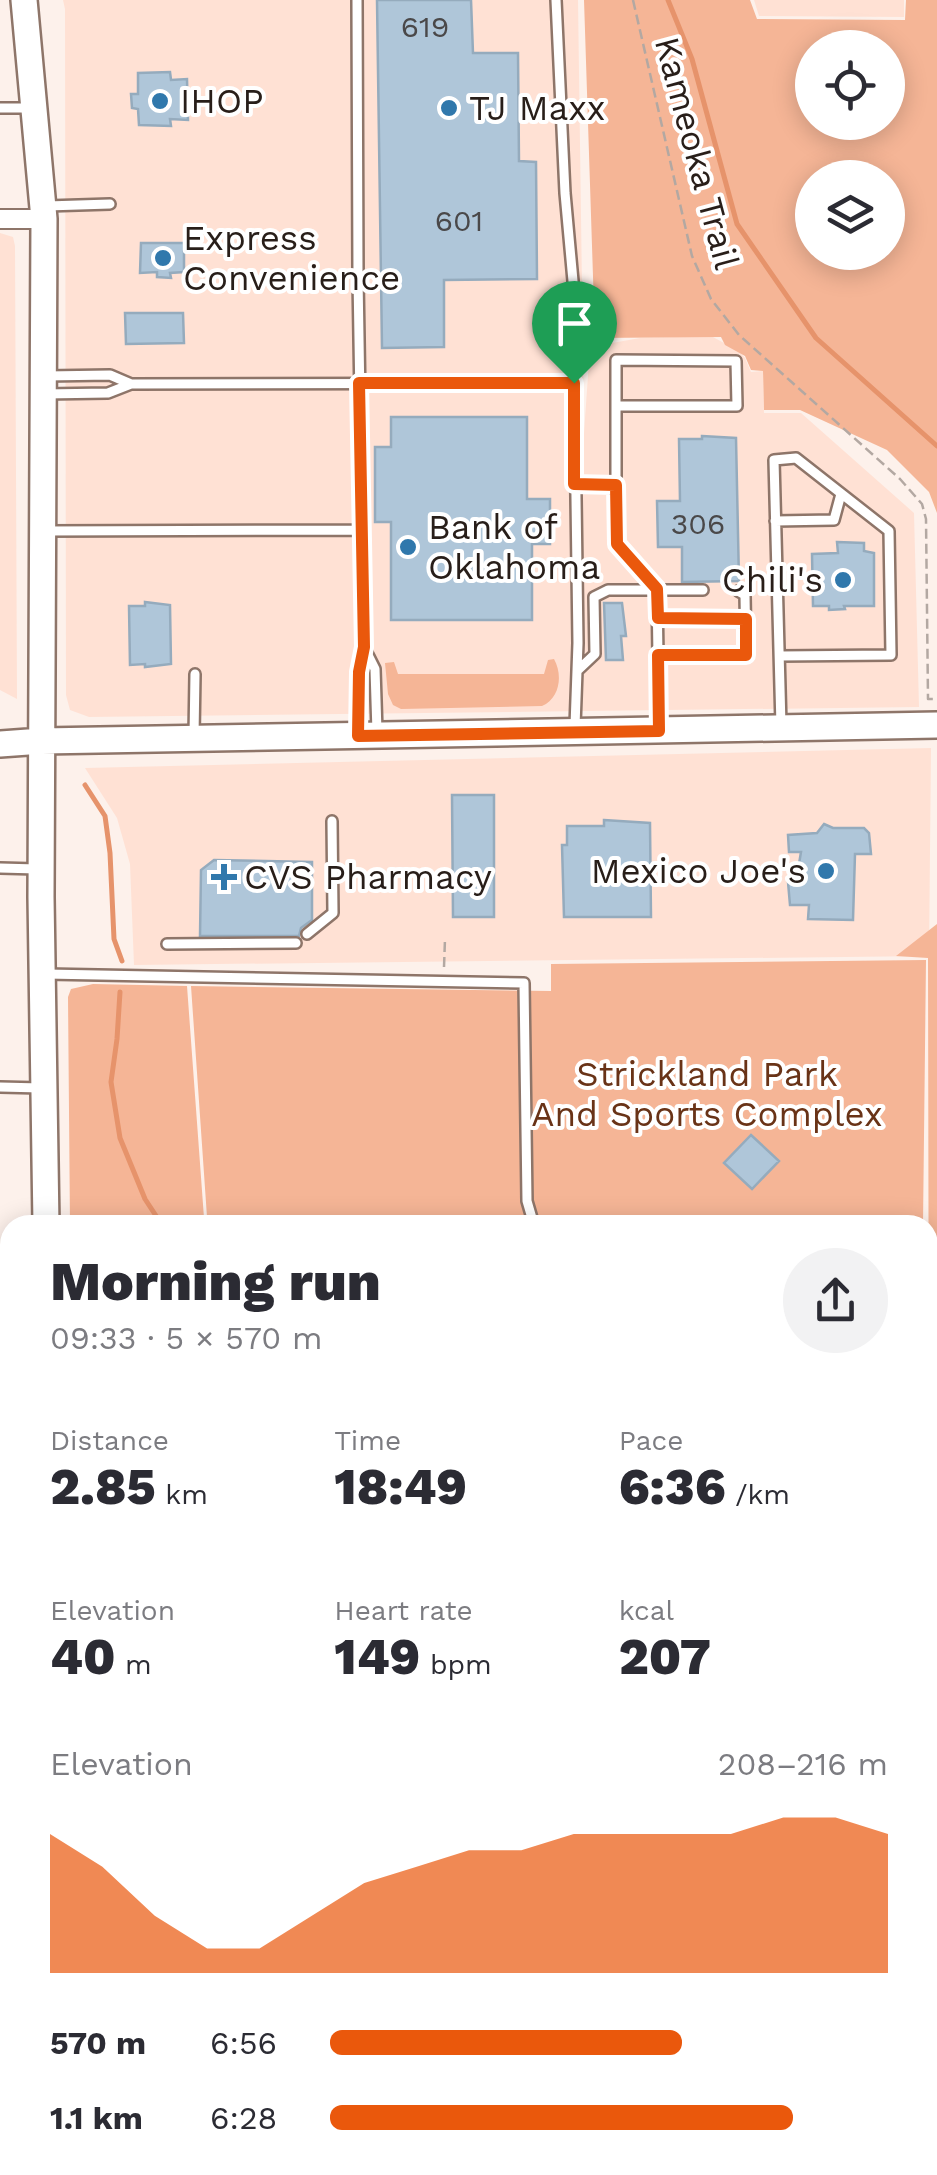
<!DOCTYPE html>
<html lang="en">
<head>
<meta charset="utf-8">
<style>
	body { margin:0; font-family:"Work Sans",sans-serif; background:#f2f2f3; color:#2b2b33; height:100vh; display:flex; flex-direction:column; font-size:38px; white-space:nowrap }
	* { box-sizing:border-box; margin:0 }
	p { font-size:32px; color:#7c7c81 }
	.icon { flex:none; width:55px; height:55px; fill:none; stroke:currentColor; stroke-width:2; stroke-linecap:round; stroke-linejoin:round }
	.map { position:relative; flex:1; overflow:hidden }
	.drawer { position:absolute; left:0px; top:1215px; width:938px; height:960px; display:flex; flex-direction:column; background:#fff; border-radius:30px 30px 0 0; box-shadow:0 5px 25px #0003 }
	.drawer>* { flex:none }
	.controls { position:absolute; left:795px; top:30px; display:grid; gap:20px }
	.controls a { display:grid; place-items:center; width:110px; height:110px; border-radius:50%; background:#fff; box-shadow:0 5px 25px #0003; font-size:50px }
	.pin { position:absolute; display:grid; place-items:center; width:85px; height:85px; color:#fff; margin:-102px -42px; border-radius:50% 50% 50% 0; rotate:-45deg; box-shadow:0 0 10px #0007 }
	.pin .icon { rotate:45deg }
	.round { display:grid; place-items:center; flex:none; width:105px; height:105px; border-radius:52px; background:#f2f2f3 }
	.head { display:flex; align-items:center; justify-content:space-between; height:170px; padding:0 50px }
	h1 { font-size:55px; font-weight:800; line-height:75px }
	.stats { display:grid; grid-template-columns:repeat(3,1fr); gap:15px; height:170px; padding:10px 50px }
	.stats div { display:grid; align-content:center }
	.stats b { font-size:50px; font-weight:800 }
	.stats small { font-size:28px; font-weight:400 }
	.stats p { font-size:28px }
	.chart { height:280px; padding:20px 50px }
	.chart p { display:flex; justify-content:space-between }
	.chart svg { width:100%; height:180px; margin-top:10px; fill:#ea580c; opacity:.7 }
	ul { padding:0 50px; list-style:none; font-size:32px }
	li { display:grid; grid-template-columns:160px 120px 1fr; align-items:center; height:75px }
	li i { height:25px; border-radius:12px; background:#ea580c }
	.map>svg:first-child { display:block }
	.built { fill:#ffe1d4 }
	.green { fill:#f5b596; fill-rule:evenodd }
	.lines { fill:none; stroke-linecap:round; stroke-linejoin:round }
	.stream { stroke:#e6936b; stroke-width:5 }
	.building { fill:#afc6d9; stroke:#95abbd; stroke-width:2.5 }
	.service-casing { stroke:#8e7569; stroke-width:14 }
	.minor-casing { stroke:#8e7569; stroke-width:22 }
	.tertiary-casing { stroke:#8e7569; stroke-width:28 }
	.secondary-casing { stroke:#8e7569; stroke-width:30 }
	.path { stroke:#b3a8a2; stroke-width:2.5; stroke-dasharray:10 5; stroke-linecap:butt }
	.service { stroke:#fff; stroke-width:9 }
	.minor { stroke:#fff; stroke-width:18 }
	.tertiary { stroke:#fff; stroke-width:22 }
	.secondary { stroke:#fff; stroke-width:25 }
	.route-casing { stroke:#fff; stroke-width:20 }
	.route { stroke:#ea580c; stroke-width:12 }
	.poi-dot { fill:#3078ac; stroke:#fff; stroke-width:4 }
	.labels { text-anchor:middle; stroke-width:8; stroke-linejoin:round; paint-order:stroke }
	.number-label { font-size:30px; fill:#4a4849 }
	.poi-label { font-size:35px; fill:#281e19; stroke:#fff; text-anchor:start }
	.street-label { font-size:35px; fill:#281e19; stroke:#fff }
	.park-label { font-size:35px; fill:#693317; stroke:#fff }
</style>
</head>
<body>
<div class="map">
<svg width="937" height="2175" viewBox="0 0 937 2175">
	<rect width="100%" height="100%" fill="#fdf1eb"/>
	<path class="built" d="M63 0H578L584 433 590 347 640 338 711 336 739 351 745 358 751 372 763 371 764 413H801L914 513 919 707 89 717 70 710 66 695 65 9Z
		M754 0H904V17L759 16Z
		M0 233 13 237 15 246 17 699 0 690Z
		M931 748 929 956 134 965 130 864 117 818 85 768Z
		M0 1632H10V1756H0Z
		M74 2165H220V2175H74Z"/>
	<path class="green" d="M584 0H750L757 19 905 20 906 0H937V513L929 492 887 450 800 410H764L763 371 751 370 745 356 725 345 721 337 595 338ZM812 48H888V122H812ZM812 178H888V252H812Z
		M554 659C563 675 560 698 542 706L401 709 393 705 388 694 385 663 394 662 398 674H544L548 660Z
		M937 924V1561L929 1489 928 958 896 956Z
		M926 960 923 1225H223L207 1217 191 986 551 991V964Z
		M93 984 187 986 204 1218 218 1225H70L68 997 71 989Z
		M928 2002 937 2010V2175H773L770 2165H928Z"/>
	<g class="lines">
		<path class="stream" d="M668 0 692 59 737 224 816 338 937 446
			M85 785 105 816 110 853 114 939 122 961
			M120 992 117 1039 111 1082 120 1138 145 1199 162 1225
			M928 2054 933 2055 937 2075"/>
	</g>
	<path class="building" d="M377 0H471L473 53H518L519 161 536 162 537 279 444 280V347L382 348Z
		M170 72 171 80 187 79 188 120 170 119 171 126 139 125 138 109 132 108 131 94H138V73Z
		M141 243H184V272L170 273 171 278 157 277V272L140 273Z
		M125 313H183L184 343 126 344Z
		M391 417H527V499H550V544H532V620H391V522H375V447H391Z
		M702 436 736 438 739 581 682 582V547H658L657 501H680L679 439H702Z
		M837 542 864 543V551L874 553V606H844L845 609 829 610V606H813L812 554 838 553Z
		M145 602 170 605 171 664 145 667V664L130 665 129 606H145Z
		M604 603H622L626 636H621L623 660H606Z
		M452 795H494V917H453Z
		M604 820 650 823 651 917H564L562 845H567V826H604Z
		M824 824 833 828H864L869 833 871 854H855L853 920 808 919 809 905H790L788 882H796L801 852H789L788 835 817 833Z
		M214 860 312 862V920L301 928 299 936H200L201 870Z
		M751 1135 779 1161 752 1189 724 1163Z"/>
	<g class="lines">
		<g class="service-casing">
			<path id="service" d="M357 0 358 277 364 647 359 672 358 733
				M556 0 565 193 573 281 578 643 575 726
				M0 108H32
				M47 206 110 204
				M46 376 110 375 131 384
				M44 394 108 393 131 384 574 383
				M616 406H737L736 361 616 360V485
				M575 485H616L617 544 657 589 659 726
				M775 521 834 520 841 494
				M45 531 363 530
				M658 618 746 619
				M364 647 375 669 377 732
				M658 655H746L745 595 738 591
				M780 656 891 655 889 531 796 458 774 460 781 726
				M577 671 595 654 594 597 608 590H703
				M194 736 195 674
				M0 868 37 869
				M307 934 333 913 332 821
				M167 944 296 943
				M46 974 524 983 527 1201 534 1225
				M0 1087 41 1088
				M928 1829 937 1768
				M0 1913H10
				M213 2175V2165"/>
		</g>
		<g class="minor-casing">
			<path id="minor" d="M0 219H44
				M0 1259H10
				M0 1769H10
				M0 2057H10
				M373 2175 374 2165
				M662 2175V2165"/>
		</g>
		<g class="tertiary-casing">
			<path id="tertiary" d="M0 1615H10
				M928 1736 937 1738"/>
		</g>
		<g class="secondary-casing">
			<path id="secondary" d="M24 0 44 219 41 897 46 1225
				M0 744 42 741 937 725
				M58 2165 59 2175"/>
		</g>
		<path class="path" d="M633 0 692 256 711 299 739 335 900 479 922 504 926 519 928 699H937
			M444 967 445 939"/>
		<use href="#service" class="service"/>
		<use href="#minor" class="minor"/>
		<use href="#tertiary" class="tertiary"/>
		<use href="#secondary" class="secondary"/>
	</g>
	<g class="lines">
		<g class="route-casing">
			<path id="route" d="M359 383H574V484L616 485 617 544 657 589 658 618 746 619V655H658L659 731 358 736 359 672 364 647Z"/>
		</g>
		<use href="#route" class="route"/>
	</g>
	<g class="poi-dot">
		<circle cx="160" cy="101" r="10"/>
		<circle cx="449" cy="108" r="10"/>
		<circle cx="163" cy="258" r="10"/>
		<circle cx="408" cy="547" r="10"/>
		<circle cx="843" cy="580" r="10"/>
		<circle cx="826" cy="871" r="10"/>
		<path d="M219 862h10v10h10v10h-10v10h-10v-10h-10v-10h10z"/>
	</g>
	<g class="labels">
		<g class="number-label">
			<text x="425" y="37">619</text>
			<text x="459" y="231">601</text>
			<text x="698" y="534">306</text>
		</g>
		<g class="poi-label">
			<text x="180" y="113">IHOP</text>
			<text x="469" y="120">TJ Maxx</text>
			<text x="183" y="250">Express<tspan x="183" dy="40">Convenience</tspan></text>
			<text x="428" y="539">Bank of<tspan x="428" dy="40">Oklahoma</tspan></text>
			<text x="823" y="592" text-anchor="end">Chili's</text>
			<text x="806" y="883" text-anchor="end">Mexico Joe's</text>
			<text x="244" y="889">CVS Pharmacy</text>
		</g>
		<g class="street-label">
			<text transform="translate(697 153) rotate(75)" y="12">Kameoka Trail</text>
		</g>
		<g class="park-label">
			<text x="707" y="1086">Strickland Park<tspan x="707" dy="40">And Sports Complex</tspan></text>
		</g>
	</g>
</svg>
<div class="controls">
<a><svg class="icon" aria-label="locate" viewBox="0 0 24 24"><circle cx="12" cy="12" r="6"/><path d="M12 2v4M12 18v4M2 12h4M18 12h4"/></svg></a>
<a><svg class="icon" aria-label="layers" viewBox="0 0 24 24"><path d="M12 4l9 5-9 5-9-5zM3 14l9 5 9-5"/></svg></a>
</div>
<div class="pin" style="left:574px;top:383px;background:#1e9e55"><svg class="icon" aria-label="arrive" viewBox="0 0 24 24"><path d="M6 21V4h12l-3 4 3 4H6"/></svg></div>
<section class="drawer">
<div class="head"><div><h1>Morning run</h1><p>09:33 · 5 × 570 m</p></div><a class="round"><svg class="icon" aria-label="share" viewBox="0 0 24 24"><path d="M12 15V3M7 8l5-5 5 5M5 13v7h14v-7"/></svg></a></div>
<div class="stats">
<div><p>Distance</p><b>2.85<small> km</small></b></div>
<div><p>Time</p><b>18:49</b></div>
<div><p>Pace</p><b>6:36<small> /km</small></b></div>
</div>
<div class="stats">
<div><p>Elevation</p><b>40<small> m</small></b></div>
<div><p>Heart rate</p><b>149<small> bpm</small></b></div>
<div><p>kcal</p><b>207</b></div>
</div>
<div class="chart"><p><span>Elevation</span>208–216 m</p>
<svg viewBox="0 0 160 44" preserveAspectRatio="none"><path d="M0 44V10L10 18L20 30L30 38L40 38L50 30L60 22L70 18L80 14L90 14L100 10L110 10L120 10L130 10L140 6L150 6L160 10V44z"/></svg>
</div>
<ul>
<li><b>570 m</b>6:56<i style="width:63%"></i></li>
<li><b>1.1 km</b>6:28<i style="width:83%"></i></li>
</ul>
</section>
</div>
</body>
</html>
